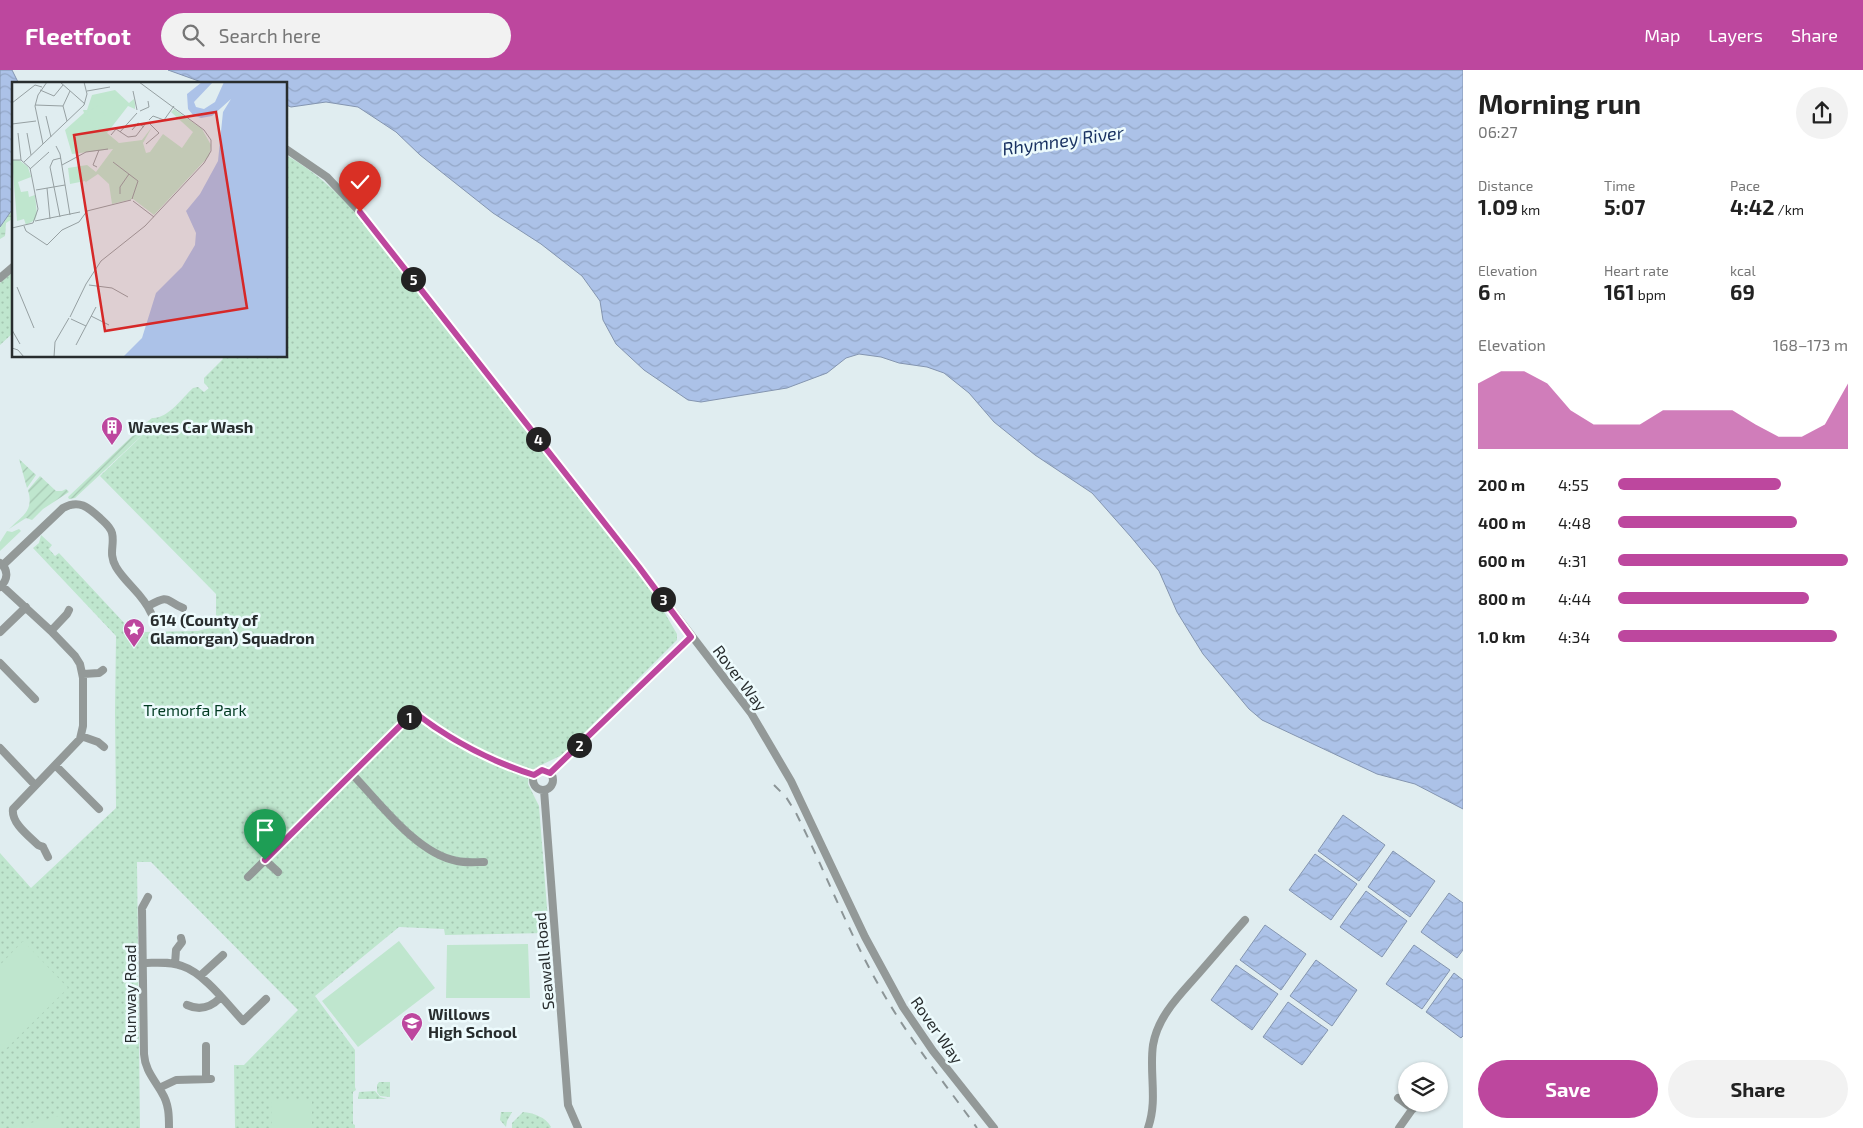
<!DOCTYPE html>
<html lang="en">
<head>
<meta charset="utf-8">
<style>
	body { margin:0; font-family:"Exo 2",sans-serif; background:#f2f2f2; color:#222; height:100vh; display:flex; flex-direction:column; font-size:19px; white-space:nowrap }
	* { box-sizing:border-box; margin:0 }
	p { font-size:16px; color:#767676 }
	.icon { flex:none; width:28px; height:28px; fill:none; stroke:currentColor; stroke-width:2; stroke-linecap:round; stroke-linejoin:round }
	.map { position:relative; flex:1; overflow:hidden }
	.details { display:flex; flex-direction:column; background:#fff; width:400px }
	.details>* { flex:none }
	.controls { position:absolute; left:1398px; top:992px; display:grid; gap:10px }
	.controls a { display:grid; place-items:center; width:50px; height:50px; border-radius:50%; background:#fff; box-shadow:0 1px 4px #0004; font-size:25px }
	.pin { position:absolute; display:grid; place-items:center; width:42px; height:42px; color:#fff; margin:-51px -21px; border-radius:50% 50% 50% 0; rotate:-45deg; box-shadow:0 0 5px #0007 }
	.pin .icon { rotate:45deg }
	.km { position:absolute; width:25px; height:25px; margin:-12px; border-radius:50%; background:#222; color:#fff; font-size:14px; line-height:25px; text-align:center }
	.round { display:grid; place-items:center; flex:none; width:52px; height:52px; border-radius:26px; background:#f2f2f2 }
	.headline { display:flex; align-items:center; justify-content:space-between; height:85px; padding:0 15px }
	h1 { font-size:28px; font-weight:700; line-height:38px }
	.figures { display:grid; grid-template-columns:repeat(3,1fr); gap:8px; height:85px; padding:5px 15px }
	.figures div { display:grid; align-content:center }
	.figures b { font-size:21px; font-weight:700 }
	.figures small { font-size:14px; font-weight:400 }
	.figures p { font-size:14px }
	.chart { height:140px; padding:10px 15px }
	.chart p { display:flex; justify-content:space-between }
	.chart svg { width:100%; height:90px; margin-top:5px; fill:#bd479e; opacity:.7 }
	.primary-button { display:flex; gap:10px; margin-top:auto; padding:10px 15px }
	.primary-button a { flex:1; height:58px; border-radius:30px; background:#bd479e; color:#fff; font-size:20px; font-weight:700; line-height:58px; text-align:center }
	.primary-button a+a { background:#f2f2f2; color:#222 }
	ul { padding:0 15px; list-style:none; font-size:16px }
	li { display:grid; grid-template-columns:80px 60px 1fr; align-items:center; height:38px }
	li i { height:12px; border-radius:6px; background:#bd479e }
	header { display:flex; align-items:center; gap:30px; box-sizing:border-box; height:70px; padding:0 25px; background:#bd479e; color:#fff }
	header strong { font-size:24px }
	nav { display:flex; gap:28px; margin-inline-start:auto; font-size:18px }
	.search { width:350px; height:45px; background:#f2f2f2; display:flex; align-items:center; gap:12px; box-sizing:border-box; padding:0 18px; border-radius:28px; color:#767676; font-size:19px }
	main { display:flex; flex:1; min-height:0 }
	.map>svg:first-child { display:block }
	.grass { fill:url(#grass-dots) }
	.forest { fill:url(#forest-firs) }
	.wetland { fill:url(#wetland-marsh) }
	.garden { fill:url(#garden-furrows) }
	.pitch { fill:#bfe6ce }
	.water { fill:url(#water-waves); stroke:#8495b0 }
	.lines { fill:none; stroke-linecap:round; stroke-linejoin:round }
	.minor { stroke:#939998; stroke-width:8 }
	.rail { stroke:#8c9597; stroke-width:2; stroke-dasharray:9 9; stroke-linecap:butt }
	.route-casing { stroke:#fff; stroke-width:10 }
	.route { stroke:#bd479e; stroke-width:6 }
	.labels { text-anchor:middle; stroke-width:5; stroke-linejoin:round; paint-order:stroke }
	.poi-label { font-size:16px; font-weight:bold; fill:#282d2e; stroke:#edfbfd; text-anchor:start }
	.street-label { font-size:16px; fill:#282d2e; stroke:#edfbfd }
	.park-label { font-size:16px; fill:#023b22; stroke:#edfbfd }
	.water-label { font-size:18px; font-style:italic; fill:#193262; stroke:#edfbfd }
	.inset-road { fill:none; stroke:#96a0a2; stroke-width:1 }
	.view { fill:#d62828; fill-opacity:0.15; stroke:#d62828; stroke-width:2.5 }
	.inset-edge { fill:none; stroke:#282d2e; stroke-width:2.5 }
</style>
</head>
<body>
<header>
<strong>Fleetfoot</strong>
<div class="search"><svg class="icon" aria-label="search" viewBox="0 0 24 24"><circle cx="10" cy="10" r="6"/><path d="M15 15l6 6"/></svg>Search here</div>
<nav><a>Map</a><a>Layers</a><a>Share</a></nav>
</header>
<main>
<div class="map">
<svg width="1463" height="1058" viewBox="0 0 1463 1058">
	<defs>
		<pattern id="grass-dots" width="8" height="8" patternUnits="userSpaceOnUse" patternTransform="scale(1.25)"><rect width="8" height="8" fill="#bfe6ce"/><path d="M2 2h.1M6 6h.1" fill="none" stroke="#a4c6b1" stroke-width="1.8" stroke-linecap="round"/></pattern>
		<pattern id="forest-firs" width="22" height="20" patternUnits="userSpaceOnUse" patternTransform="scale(1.25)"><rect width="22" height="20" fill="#bfe6ce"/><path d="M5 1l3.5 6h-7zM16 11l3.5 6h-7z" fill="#a4c6b1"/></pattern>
		<pattern id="wetland-marsh" width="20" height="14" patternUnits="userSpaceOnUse" patternTransform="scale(1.25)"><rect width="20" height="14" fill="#bfe6ce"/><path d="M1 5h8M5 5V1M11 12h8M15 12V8" fill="none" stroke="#a4c6b1"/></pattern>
		<pattern id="garden-furrows" width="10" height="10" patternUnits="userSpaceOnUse" patternTransform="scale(1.25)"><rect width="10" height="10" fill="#bfe6ce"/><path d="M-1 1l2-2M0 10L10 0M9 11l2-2" fill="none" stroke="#a4c6b1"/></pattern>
		<pattern id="water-waves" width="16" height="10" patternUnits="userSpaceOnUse" patternTransform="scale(1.25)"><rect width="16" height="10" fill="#acc2e8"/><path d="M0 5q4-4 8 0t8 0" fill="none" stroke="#94a7c7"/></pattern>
	</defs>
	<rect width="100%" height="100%" fill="#e0edf0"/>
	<path class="grass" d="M286 85C318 103 341 126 365 153L652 521 677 564V570L562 685 535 698 529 705 528 714 539 736 549 863 445 865 444 859 399 857 315 926 355 980V1017L356 1020 353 1022V1054L355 1055V1058H235L234 995H244L298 940 151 792H137L140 1058H0V783L31 818 116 738 115 643 116 566 33 478 39 473 41 465 52 475 49 479 55 486 59 483 127 556 135 557 141 562 198 561 216 556V524L100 406 151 357 147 352 152 348C168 349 182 328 193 318L198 317 204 322 209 318 204 313V308L223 289 221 286H286Z
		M14 201V262L0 275V213Z
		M379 1012H390V1027L380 1026 377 1022V1015Z
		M375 1021 380 1027 387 1029H358L359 1022Z
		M501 1042H512L507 1051 506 1057 500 1050Z
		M523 1042C533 1043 546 1047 551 1057L550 1058H512V1053Z"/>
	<path class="forest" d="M19 459 21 461 0 481V472L7 461 12 462Z"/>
	<path class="wetland" d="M14 137V148L6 153 5 166 0 169V157Z"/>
	<path class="garden" d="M147 352 151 357 75 428 69 429 68 427Z
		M19 389 36 405 27 418Z
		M40 406 56 421H62L66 419 69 422 43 439 32 450 26 448 9 459C23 445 34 441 28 420Z"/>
	<path class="pitch" d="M23 871 68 918 5 980 0 974V895Z
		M399 871 435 918 358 977 322 931Z
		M528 874 530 928H446L447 875Z
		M312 1029V1058H272L271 1030Z
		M59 1046 62 1058H9Z"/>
	<path class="water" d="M0 0H12L19 14H14V137L0 157Z
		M168 0H1463V739L1415 714 1377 704 1262 650 1249 639 1203 584 1177 542 1159 501 1131 467 1092 423 1035 385 994 352 969 323 944 303 927 297 899 293 881 287 859 284 846 288 827 303 787 318 701 332 688 330 644 300 616 274 603 250 600 231 582 206 541 174 493 143 420 85 396 62 358 37 326 32 291 37 286 35V14H207Z
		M1343 745 1385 775 1359 811 1318 781Z
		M1393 781 1435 811 1410 847 1368 817Z
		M1315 784 1357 814 1331 850 1289 820Z
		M1366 821 1407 851 1382 887 1340 857Z
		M1449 823 1463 833V880L1457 888 1421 862Z
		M1265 855 1306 884 1281 920 1240 890Z
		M1414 875 1450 900 1422 939 1386 914Z
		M1316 890 1357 920 1332 956 1290 926Z
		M1236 895 1278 924 1252 960 1211 930Z
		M1454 903 1463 910V966L1461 968 1426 942Z
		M1288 932 1328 960 1302 995 1263 967Z"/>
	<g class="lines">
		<path class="minor" d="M286 79 327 107 360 142 639 497 751 643 791 711 865 867 903 937 933 981 994 1058
			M0 208 14 196
			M0 493C9 500 8 510 0 517
			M3 495 63 438C79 429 88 437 100 448 104 452 110 456 112 463 115 475 108 483 116 497 126 514 143 524 151 543
			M2 516 51 561 75 586 80 594 83 608V656L80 669 13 739C11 753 29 766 38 775L43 777
			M148 536C171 524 164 530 183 538
			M51 561 67 544 69 540
			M0 562 26 537
			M0 593 35 629
			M83 604 99 603 103 600
			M81 666 98 672 104 677
			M0 678 35 715
			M55 695 99 739
			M533 710a10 10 0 1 1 20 0a10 10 0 1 1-20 0Z
			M550 703 691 567
			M352 704C379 732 417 784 457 791 466 793 475 792 484 792
			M544 720 568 1035 578 1058
			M43 777 48 787
			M265 790 278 802
			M248 807 414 642C450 670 490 691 534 705
			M148 827 142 838 144 984C145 1000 154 1009 162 1023 169 1034 169 1046 169 1058
			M143 893C156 893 170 891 182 896 204 903 227 934 243 951L266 929
			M175 894 176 880 182 872 181 868
			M200 906 223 885
			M187 935C200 941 211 937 220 928
			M206 1009V976
			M159 1018 176 1010 211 1009
			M1398 1028 1413 1039
			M1148 1058C1158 1030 1149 1003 1153 975 1158 945 1181 924 1200 902 1215 885 1230 867 1245 850
			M1399 1058 1416 1034"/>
		<path class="rail" d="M774 715 786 727 796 743C824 799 847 859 878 914 906 965 943 1011 977 1058"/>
	</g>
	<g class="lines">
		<g class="route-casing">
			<path id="route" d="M265 790 414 642C450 670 490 691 534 705L542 700 550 703 691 567 639 497 360 142"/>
		</g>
		<use href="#route" class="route"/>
	</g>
	<defs>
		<g id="building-pin" transform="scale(1.125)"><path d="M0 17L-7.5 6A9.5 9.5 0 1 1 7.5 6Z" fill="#bd479e" stroke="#edfbfd"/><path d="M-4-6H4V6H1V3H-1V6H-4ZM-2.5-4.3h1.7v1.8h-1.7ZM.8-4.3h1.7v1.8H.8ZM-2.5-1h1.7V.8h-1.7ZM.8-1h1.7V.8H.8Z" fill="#fff"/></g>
		<g id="sight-pin" transform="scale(1.125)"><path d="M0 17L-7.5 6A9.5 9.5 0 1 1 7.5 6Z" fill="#bd479e" stroke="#edfbfd"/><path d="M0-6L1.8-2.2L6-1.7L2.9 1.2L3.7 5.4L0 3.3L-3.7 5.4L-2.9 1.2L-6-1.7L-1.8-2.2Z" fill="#fff"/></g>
		<g id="school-pin" transform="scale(1.125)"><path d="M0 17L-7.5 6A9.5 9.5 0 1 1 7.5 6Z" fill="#bd479e" stroke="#edfbfd"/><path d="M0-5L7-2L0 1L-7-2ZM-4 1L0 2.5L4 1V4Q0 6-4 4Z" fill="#fff"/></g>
	</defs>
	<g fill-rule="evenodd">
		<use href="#building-pin" x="112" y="357"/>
		<use href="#sight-pin" x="134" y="559"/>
		<use href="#school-pin" x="412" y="953"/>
	</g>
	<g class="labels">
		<g class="poi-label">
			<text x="128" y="363">Waves Car Wash</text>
			<text x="150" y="556">614 (County of<tspan x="150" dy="18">Glamorgan) Squadron</tspan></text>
			<text x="428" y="950">Willows<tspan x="428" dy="18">High School</tspan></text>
		</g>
		<g class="street-label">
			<text transform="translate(740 608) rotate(53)" y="6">Rover Way</text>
			<text transform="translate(544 891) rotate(-95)" y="6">Seawall Road</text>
			<text transform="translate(130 924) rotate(-90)" y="6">Runway Road</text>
			<text transform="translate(937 960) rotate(55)" y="6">Rover Way</text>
		</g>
		<g class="park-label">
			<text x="195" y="646">Tremorfa Park</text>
		</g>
		<g class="water-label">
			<text transform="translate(1063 71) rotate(-8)" y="6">Rhymney River</text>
		</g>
	</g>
	<g transform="translate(12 12)">
		<rect width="275" height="275" fill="#e0edf0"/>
		<path d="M103 8 117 21 122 17 123 22V27L116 24 95 51 107 61 130 58 140 45 131 61 134 71 138 70 151 52 170 66 181 50 159 30 162 27 190 47 199 63 197 74 142 133 121 117 100 122 97 102 86 92 74 100 76 104 73 99 58 102 56 86 75 83 84 90 101 67 60 72 53 48 72 31 71 28H75L80 13ZM0 78H7L16 85 19 95 6 100 9 110 16 109 17 115 23 113 25 132 23 138 14 143 12 137 5 139Z" fill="#bfe6ce"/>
		<path d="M87 23 97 41 85 48 74 31Z" fill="#bfe6ce"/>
		<path d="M190 0H201L182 20 184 25 192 27 203 20 212 0H275V275H111L130 256 144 211 170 185 183 163 184 151 174 129 188 112 206 79 211 30 219 17 200 34 189 36 181 33 176 27 175 12Z" fill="#acc2e8"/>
		<path class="inset-road" d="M48 0 73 22M28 8 42 14 51 3M75 9 98 5M121 9 125 28M0 21 23 3 30 5M23 23 51 24M128 29 137 25 136 19M34 34 39 55M137 38 141 34 152 38 162 24M55 39 51 24 58 9M0 42 24 39M120 48 126 41 132 45M108 50 125 31M6 51 9 78M15 51 19 73M99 53 104 47 116 55 124 54 134 41M31 62 23 24 26 13 35 0M134 62 147 51 137 41M44 64 48 72 58 133M0 78H9L18 86 26 127 21 141 0 146M12 80 72 23 75 12 72 0M101 80 126 99 120 117M50 83 74 70 96 67M85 85 81 83 87 68M18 87 37 70M35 106 38 137M24 108 53 103M108 112V105L117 92M121 119 142 135M48 135 38 85 41 78 49 76M23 139 68 130M12 144 14 149 35 163 50 148 67 140 75 129 119 118M74 202 89 179 133 144 192 81 199 69V58L192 48 127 0M77 203 100 206 116 215M5 205 22 246M79 234 97 243M58 235 74 202M59 237 74 244M0 248 8 262M64 263 84 225M0 266 6 268 12 275M42 275 43 260 57 236"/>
		<path class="view" d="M204 30 235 226 93 249 62 53Z"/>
		<rect width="275" height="275" class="inset-edge"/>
	</g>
</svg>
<div class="controls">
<a><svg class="icon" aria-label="layers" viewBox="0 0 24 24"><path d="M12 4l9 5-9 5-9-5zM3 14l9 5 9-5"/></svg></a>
</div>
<div class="pin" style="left:265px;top:790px;background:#1e9e55"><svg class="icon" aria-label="arrive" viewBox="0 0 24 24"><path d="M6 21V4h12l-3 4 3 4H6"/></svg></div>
<div class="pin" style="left:360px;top:142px;background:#d93025"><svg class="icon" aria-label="check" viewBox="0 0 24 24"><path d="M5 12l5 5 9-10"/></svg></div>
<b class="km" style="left:409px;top:647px">1</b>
<b class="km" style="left:579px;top:675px">2</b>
<b class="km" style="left:663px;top:529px">3</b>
<b class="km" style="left:538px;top:369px">4</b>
<b class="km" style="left:413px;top:209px">5</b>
</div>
<section class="details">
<div class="headline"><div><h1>Morning run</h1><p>06:27</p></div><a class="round"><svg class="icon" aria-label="share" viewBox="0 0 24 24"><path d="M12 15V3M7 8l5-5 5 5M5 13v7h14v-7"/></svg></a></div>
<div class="figures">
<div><p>Distance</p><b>1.09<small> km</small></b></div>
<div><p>Time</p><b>5:07</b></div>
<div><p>Pace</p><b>4:42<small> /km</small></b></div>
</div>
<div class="figures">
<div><p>Elevation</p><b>6<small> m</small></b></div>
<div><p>Heart rate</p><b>161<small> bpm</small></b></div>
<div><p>kcal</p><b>69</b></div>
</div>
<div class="chart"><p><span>Elevation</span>168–173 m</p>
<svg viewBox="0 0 160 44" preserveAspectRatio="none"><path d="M0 44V12L10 6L20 6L30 12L40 25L50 32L60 32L70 32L80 25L90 25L100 25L110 25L120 32L130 38L140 38L150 32L160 12V44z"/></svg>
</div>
<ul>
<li><b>200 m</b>4:55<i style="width:71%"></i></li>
<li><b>400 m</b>4:48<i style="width:78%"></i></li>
<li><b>600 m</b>4:31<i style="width:100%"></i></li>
<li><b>800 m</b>4:44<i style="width:83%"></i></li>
<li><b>1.0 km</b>4:34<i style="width:95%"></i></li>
</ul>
<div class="primary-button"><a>Save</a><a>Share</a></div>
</section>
</main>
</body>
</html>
